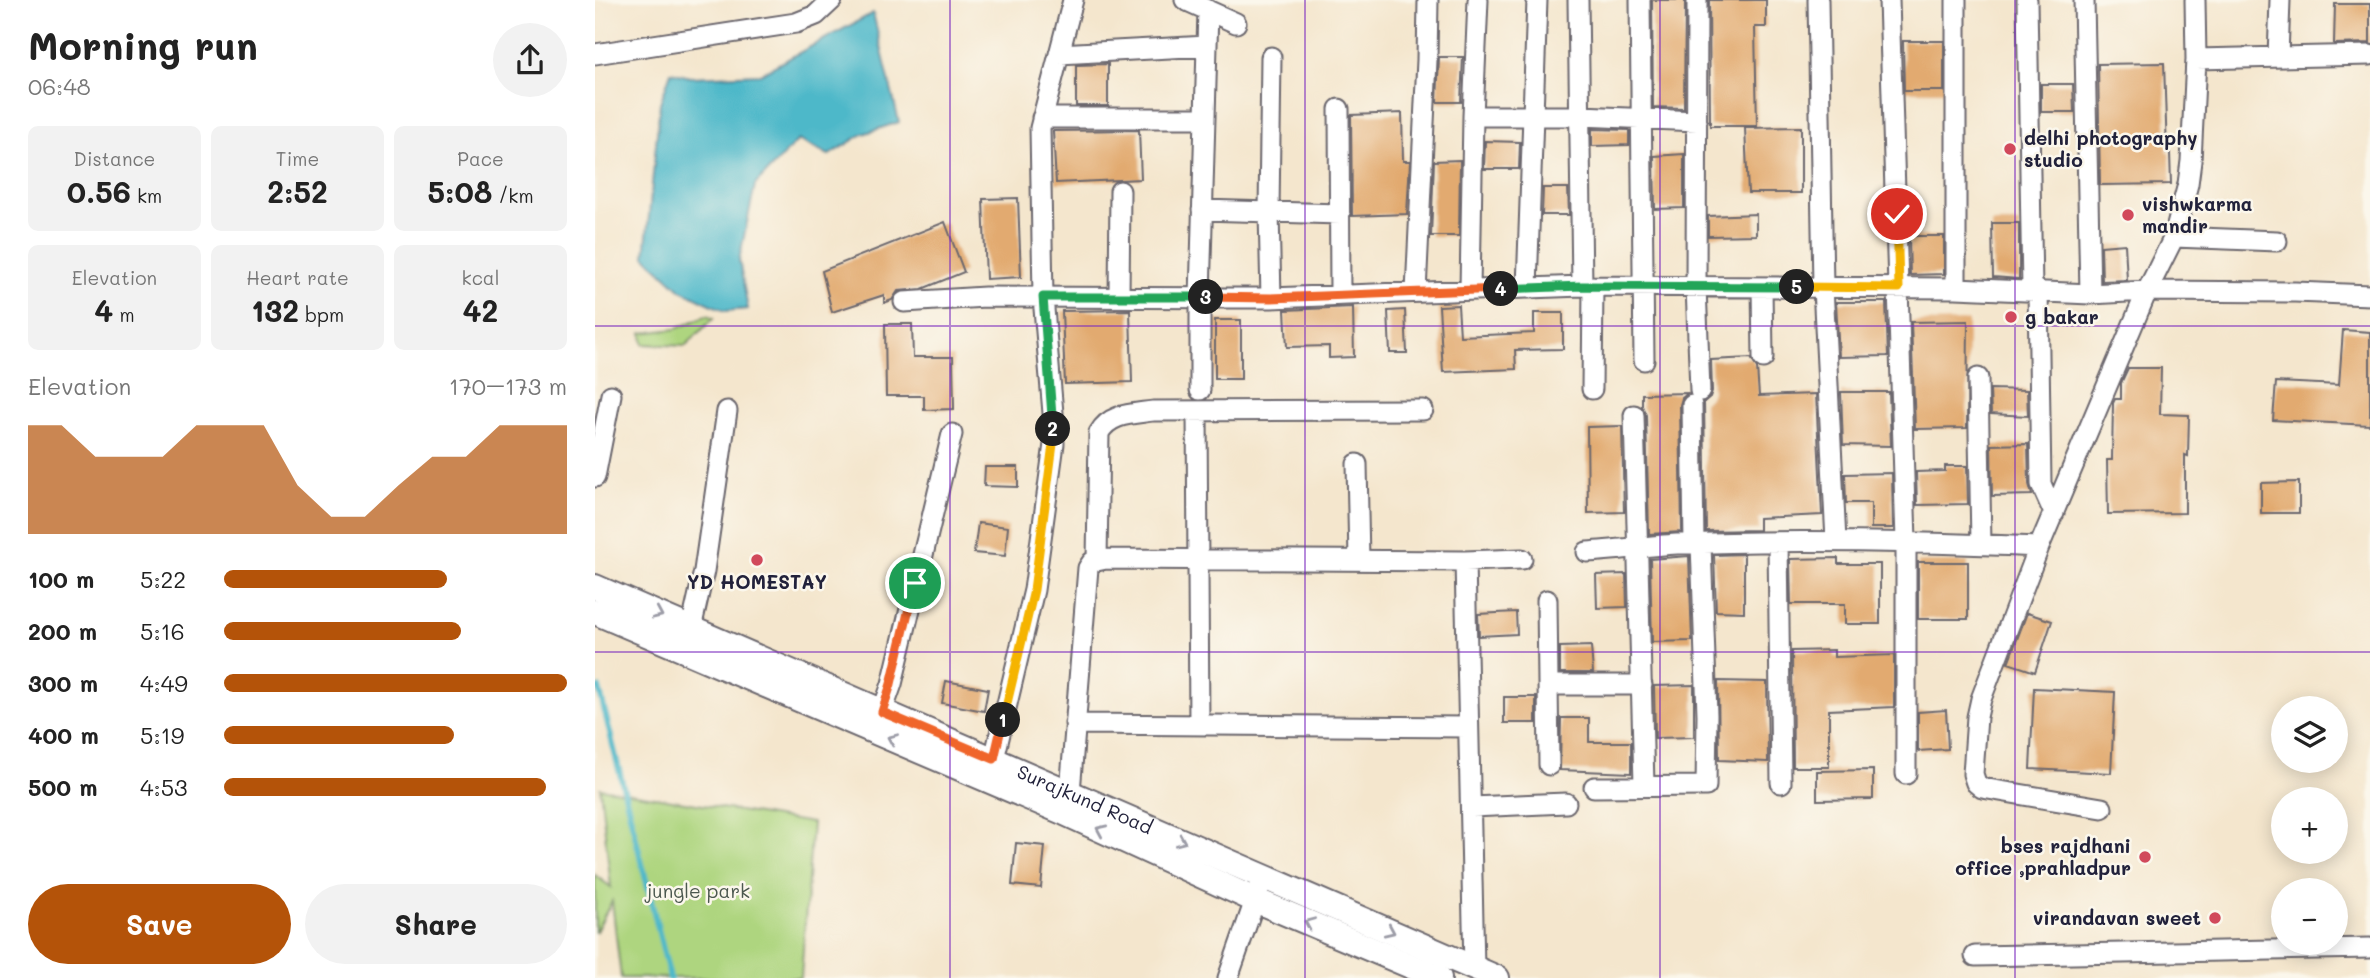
<!DOCTYPE html>
<html lang="en">
<head>
<meta charset="utf-8">
<style>
	body { margin:0; font-family:Mali,sans-serif; background:#f2f2f2; color:#222; height:100vh; display:flex; flex-direction:column; font-size:26px; white-space:nowrap }
	* { box-sizing:border-box; margin:0 }
	p { font-size:23px; color:#767676 }
	.icon { flex:none; width:38px; height:38px; fill:none; stroke:currentColor; stroke-width:2; stroke-linecap:round; stroke-linejoin:round }
	.map { position:relative; flex:1; overflow:hidden }
	.side { display:flex; flex-direction:column; background:#fff; width:595px }
	.side>* { flex:none }
	.fabs { position:absolute; left:1676px; top:696px; display:grid; gap:14px }
	.fabs a { display:grid; place-items:center; width:77px; height:77px; border-radius:50%; background:#fff; box-shadow:0 4px 18px #0003; font-size:35px }
	.pin { position:absolute; display:grid; place-items:center; width:60px; height:60px; color:#fff; margin:-30px; border:4px solid #fff; border-radius:50%; box-shadow:0 2px 7px #0007 }
	.km { position:absolute; width:35px; height:35px; margin:-18px; border-radius:50%; background:#222; color:#fff; font-size:19px; line-height:35px; text-align:center }
	.round { display:grid; place-items:center; flex:none; width:74px; height:74px; border-radius:37px; background:#f2f2f2 }
	.head { display:flex; align-items:center; justify-content:space-between; height:119px; padding:0 28px }
	h1 { font-size:38px; font-weight:700; line-height:52px }
	.metrics { display:grid; grid-template-columns:repeat(3,1fr); gap:10px; height:119px; padding:7px 28px }
	.metrics div { display:grid; align-content:center; border-radius:10px; background:#f2f2f2; text-align:center }
	.metrics b { font-size:30px; font-weight:700 }
	.metrics small { font-size:19px; font-weight:400 }
	.metrics p { font-size:19px }
	.chart { height:196px; padding:14px 28px }
	.chart p { display:flex; justify-content:space-between }
	.chart svg { width:100%; height:126px; margin-top:7px; fill:#b45309; opacity:.7 }
	.primary-button { display:flex; gap:14px; margin-top:auto; padding:14px 28px }
	.primary-button a { flex:1; height:80px; border-radius:42px; background:#b45309; color:#fff; font-size:28px; font-weight:700; line-height:80px; text-align:center }
	.primary-button a+a { background:#f2f2f2; color:#222 }
	ul { padding:0 28px; list-style:none; font-size:23px }
	li { display:grid; grid-template-columns:112px 84px 1fr; align-items:center; height:52px }
	li i { height:18px; border-radius:9px; background:#b45309 }
	main { display:flex; flex:1; min-height:0 }
	.map>svg:first-child { display:block }
	.green { fill:#aed57f; stroke:#687c5d; stroke-width:2 }
	.water { fill:#4db8c9; stroke:#386d82; stroke-width:2 }
	.lines { fill:none; stroke-linecap:round; stroke-linejoin:round }
	.stream { stroke:#4db8c9; stroke-width:6 }
	.building { fill:#e2aa70 }
	.minor-casing { stroke:#6c676e; stroke-width:23 }
	.major-casing { stroke:#6c676e; stroke-width:28 }
	.minor { stroke:#fff; stroke-width:19 }
	.major { stroke:#fff; stroke-width:24 }
	.oneway { stroke:#9c9ca7 }
	.split-1-casing { stroke:#fff; stroke-width:14 }
	.split-2-casing { stroke:#fff; stroke-width:14 }
	.split-3-casing { stroke:#fff; stroke-width:14 }
	.split-4-casing { stroke:#fff; stroke-width:14 }
	.split-5-casing { stroke:#fff; stroke-width:14 }
	.split-6-casing { stroke:#fff; stroke-width:14 }
	.split-1 { stroke:#f0652b; stroke-width:9 }
	.split-2 { stroke:#f5b400; stroke-width:9 }
	.split-3 { stroke:#22a559; stroke-width:9 }
	.split-4 { stroke:#f0652b; stroke-width:9 }
	.split-5 { stroke:#22a559; stroke-width:9 }
	.split-6 { stroke:#f5b400; stroke-width:9 }
	.grid { fill:none; stroke:#7b2cbf; stroke-width:2; stroke-opacity:0.55 }
	.poi-dot { fill:#d1495b; stroke:#fbf7ec; stroke-width:2.5 }
	.labels { text-anchor:middle; stroke-width:5; stroke-linejoin:round; paint-order:stroke }
	.poi-label { font-size:19px; font-weight:bold; fill:#22223b; stroke:#fbf7ec; text-anchor:start }
	.street-label { font-size:19px; fill:#22223b; stroke:#fbf7ec }
	.park-label { font-size:19px; fill:#4c584f; stroke:#fbf7ec }
</style>
</head>
<body>
<main>
<section class="side">
<div class="head"><div><h1>Morning run</h1><p>06:48</p></div><a class="round"><svg class="icon" aria-label="share" viewBox="0 0 24 24"><path d="M12 15V3M7 8l5-5 5 5M5 13v7h14v-7"/></svg></a></div>
<div class="metrics">
<div><p>Distance</p><b>0.56<small> km</small></b></div>
<div><p>Time</p><b>2:52</b></div>
<div><p>Pace</p><b>5:08<small> /km</small></b></div>
</div>
<div class="metrics">
<div><p>Elevation</p><b>4<small> m</small></b></div>
<div><p>Heart rate</p><b>132<small> bpm</small></b></div>
<div><p>kcal</p><b>42</b></div>
</div>
<div class="chart"><p><span>Elevation</span>170–173 m</p>
<svg viewBox="0 0 160 44" preserveAspectRatio="none"><path d="M0 44V6L10 6L20 17L30 17L40 17L50 6L60 6L70 6L80 27L90 38L100 38L110 27L120 17L130 17L140 6L150 6L160 6V44z"/></svg>
</div>
<ul>
<li><b>100 m</b>5:22<i style="width:65%"></i></li>
<li><b>200 m</b>5:16<i style="width:69%"></i></li>
<li><b>300 m</b>4:49<i style="width:100%"></i></li>
<li><b>400 m</b>5:19<i style="width:67%"></i></li>
<li><b>500 m</b>4:53<i style="width:94%"></i></li>
</ul>
<div class="primary-button"><a>Save</a><a>Share</a></div>
</section>
<div class="map">
<svg width="1775" height="978" viewBox="0 0 1775 978">
	<rect width="100%" height="100%" fill="#fbf7ec"/>
	<filter id="ink" filterUnits="userSpaceOnUse"><feTurbulence type="fractalNoise" baseFrequency=".0143" numOctaves="2"/><feDisplacementMap in="SourceGraphic" scale="14" xChannelSelector="R" yChannelSelector="G"/><feConvolveMatrix kernelMatrix="1 2 1 2 8 2 1 2 1" color-interpolation-filters="sRGB"/></filter>
	<filter id="wash" filterUnits="userSpaceOnUse"><feTurbulence type="fractalNoise" baseFrequency=".00686" numOctaves="4" result="noise"/><feDisplacementMap in="SourceGraphic" scale="28" xChannelSelector="R" yChannelSelector="G"/><feGaussianBlur stdDeviation="1.57" result="paint"/><feColorMatrix in="noise" values="0 0 0 0 0 0 0 0 0 0 0 0 0 0 0 0 0 1.4 0 .05"/><feComposite in="paint" operator="in"/></filter>
	<g filter="url(#wash)">
		<rect width="100%" height="100%" fill="#f4e6cd"/>
		<path class="green" d="M112 315 119 318 90 346 48 344 47 333 81 329Z
			M5 788 217 823 206 978H26L17 901 0 933V875L16 887Z"/>
		<path class="water" d="M278 13 304 122 268 134 234 155 203 140 160 185 144 260 153 309 130 311 86 290 50 256 65 103 76 72 95 77 165 74Z"/>
		<g class="lines">
			<path class="stream" d="M4 688 75 978"/>
		</g>
		<g id="blocks">
			<path class="building" d="M1057 0H1090L1089 108 1058 107Z
				M1114 0H1171V27H1160L1162 126H1115Z
				M1740 4H1775V43L1739 44Z
				M1308 41H1349V91H1309Z
				M844 57H868L866 102H842Z
				M1569 63 1572 153H1575L1576 184 1505 185 1503 64Z
				M513 64V106H481V65Z
				M1446 84H1478L1479 112H1446Z
				M807 113 808 161H815L812 214 757 216 756 115Z
				M1206 127V193H1153L1150 128Z
				M997 129 1034 130V145L997 146Z
				M544 130 546 179 461 183 458 131Z
				M890 141 925 142 924 169H889Z
				M1089 154V208L1060 209 1059 156Z
				M865 160 864 236H836L839 161Z
				M948 188H973L974 215H947Z
				M423 198 426 277 391 279 388 199Z
				M1161 214V235L1113 236V216Z
				M350 222 369 272 327 289 303 291 297 300 289 303V295L237 312 227 271Z
				M1397 223H1424V279L1398 277Z
				M1314 236H1349V274L1315 275Z
				M1530 244 1532 280 1507 281 1506 246Z
				M1241 302H1291L1293 356 1244 357Z
				M863 305 865 336 939 333V313H968V349L920 350 921 369 848 372 844 306Z
				M758 307 759 357 734 358V346L692 347 690 310Z
				M535 310 537 382 470 384 467 311Z
				M810 310 812 353H795L793 311Z
				M620 320H646V379H620Z
				M1373 321 1372 428 1320 429 1316 322Z
				M290 324H317L318 357H358L359 409 329 410V396H291Z
				M1748 330 1775 332V425L1678 420 1681 382 1744 385Z
				M1156 358 1162 368 1164 396 1221 394 1227 515 1164 518V530L1111 531 1109 402 1115 397 1117 391 1116 360Z
				M1533 368H1566L1565 414 1594 415 1593 456 1590 455V513L1513 514 1512 460H1517L1518 403 1520 399H1526V383Z
				M1395 389 1432 390 1433 416 1396 414Z
				M1246 392H1294L1296 446 1248 445Z
				M1093 393 1087 398 1085 405 1087 532 1054 534 1051 415 1047 406V394Z
				M1027 426 1029 512 993 513 992 427Z
				M1433 444 1434 484 1437 495 1397 496 1396 445Z
				M1350 466H1372L1373 504 1322 505 1321 472 1350 471Z
				M390 467H423V487L389 486Z
				M1297 473 1298 528H1276V503H1251L1250 474Z
				M1704 482V513H1666V483Z
				M383 523 413 527 410 556 379 553Z
				M1149 554V612L1121 611 1119 555Z
				M1094 556 1097 641 1057 642 1055 559Z
				M1243 558V564H1285V624H1250V604H1196L1195 559Z
				M1323 562H1373V619H1323Z
				M1031 574 1032 607 1002 608 1001 575Z
				M921 612 922 634 884 636 883 614Z
				M1432 613 1457 621 1440 672 1413 663Z
				M996 646 998 673H965V647Z
				M1239 650V657L1299 655V707L1234 710V767H1198L1197 651Z
				M351 681 393 689 389 711 347 703Z
				M1123 681 1172 682 1173 762 1124 760Z
				M1099 685V737L1060 738 1059 686Z
				M1439 688 1520 692 1516 773 1435 769Z
				M909 697H941V723H909Z
				M1351 710 1353 749 1323 751V712Z
				M966 718H994V742H1036V773L965 770Z
				M1278 770V799L1222 800V771Z
				M421 843 450 846 446 888 417 885Z"/>
		</g>
	</g>
	<g filter="url(#ink)">
		<use href="#blocks" fill-opacity="0" stroke="#6c676e" stroke-width="2"/>
		<g class="lines">
			<g class="minor-casing">
				<path id="minor" d="M590 0 641 23
					M983 0 987 286
					M1045 0 1049 360
					M1102 0 1101 286 1105 391
					M1223 0 1228 287 1241 541
					M1294 0 1311 541V774
					M1432 0 1437 290
					M1489 0 1495 294
					M0 54 201 23 221 15 237 0
					M464 54 612 46
					M676 57 674 212 676 298
					M1683 57 1685 0
					M1601 59 1775 55
					M744 109 745 295
					M878 116H986L1102 121
					M447 118H610
					M607 210 745 214
					M1579 237 1682 241
					M1167 287 1168 358
					M932 288 942 0
					M1361 288V0
					M875 290 878 116 883 0
					M1443 290 1446 484 1459 513
					M821 292 832 60 833 0
					M524 297 525 191
					M309 302 390 297 676 298 987 286 1361 288 1495 294 1552 291 1700 292 1775 295
					M1383 378 1386 544
					M997 389 998 286
					M605 390V297L613 10
					M1097 405 1099 544
					M602 412 604 725
					M1039 415 1049 785
					M762 464 764 560
					M0 477 16 395
					M1183 542 1186 783
					M992 552C1022 550 1052 546 1082 544 1203 539 1323 542 1444 547
					M502 560 504 433C515 413 538 414 558 411L828 410
					M870 561 927 559
					M952 600 954 765
					M96 629 109 571 132 411
					M953 685H1047
					M287 712 297 684 357 434
					M480 724 873 727
					M399 759 439 590 459 444 458 413 448 297 445 128 478 0
					M999 787 1111 786 1112 715 1106 544
					M475 792 493 568 497 562 511 559 870 561 879 968
					M877 807 971 803
					M1507 808 1387 788 1381 783 1378 774 1382 717 1386 699 1444 547 1552 291 1579 237 1593 184 1596 161 1601 59 1600 0
					M1380 956 1775 948
					M633 978 665 886"/>
			</g>
			<g class="major-casing">
				<g id="major">
					<path id="s1" d="M0 587 902 978"/>
					<path d="M0 612 470 813 660 900 844 978"/>
				</g>
			</g>
			<use href="#minor" class="minor"/>
			<use href="#major" class="major"/>
		</g>
		<defs><path id="oneway-chevron" d="M-2-3.5L2.5 0L-2 3.5" fill="none" stroke-width="1.6" stroke-linecap="round" stroke-linejoin="round" transform="scale(1.75)"/></defs>
		<g class="oneway">
			<use href="#oneway-chevron" transform="translate(63 614) rotate(24)"/>
			<use href="#oneway-chevron" transform="translate(297 739) rotate(-157)"/>
			<use href="#oneway-chevron" transform="translate(506 830) rotate(-156)"/>
			<use href="#oneway-chevron" transform="translate(586 841) rotate(23)"/>
			<use href="#oneway-chevron" transform="translate(714 923) rotate(-157)"/>
			<use href="#oneway-chevron" transform="translate(795 931) rotate(24)"/>
		</g>
	</g>
	<g class="lines" filter="url(#ink)">
		<g class="split-1-casing">
			<path id="split-1" d="M320 583 296 684 287 712 399 759 408 720"/>
		</g>
		<g class="split-2-casing">
			<path id="split-2" d="M408 720 439 590 458 444V429"/>
		</g>
		<g class="split-3-casing">
			<path id="split-3" d="M458 429 448 297H611"/>
		</g>
		<g class="split-4-casing">
			<path id="split-4" d="M611 297 676 298 906 289"/>
		</g>
		<g class="split-5-casing">
			<path id="split-5" d="M906 289 987 286 1202 287"/>
		</g>
		<g class="split-6-casing">
			<path id="split-6" d="M1202 287 1304 288 1302 214"/>
		</g>
		<use href="#split-1" class="split-1"/>
		<use href="#split-2" class="split-2"/>
		<use href="#split-3" class="split-3"/>
		<use href="#split-4" class="split-4"/>
		<use href="#split-5" class="split-5"/>
		<use href="#split-6" class="split-6"/>
	</g>
	<path class="grid" d="M355 0V978M710 0V978M1065 0V978M1420 0V978M0 326H1775M0 652H1775"/>
	<g class="poi-dot">
		<circle cx="1415" cy="149" r="7"/>
		<circle cx="1533" cy="215" r="7"/>
		<circle cx="1416" cy="317" r="7"/>
		<circle cx="162" cy="560" r="7"/>
		<circle cx="1550" cy="857" r="7"/>
		<circle cx="1620" cy="918" r="7"/>
	</g>
	<g class="labels">
		<g class="poi-label">
			<text x="1429" y="145">delhi photography<tspan x="1429" dy="22">studio</tspan></text>
			<text x="1547" y="211">vishwkarma<tspan x="1547" dy="22">mandir</tspan></text>
			<text x="1430" y="324">g bakar</text>
			<text x="162" y="589" text-anchor="middle">YD HOMESTAY</text>
			<text x="1536" y="853" text-anchor="end">bses rajdhani<tspan x="1536" dy="22">office ,prahladpur</tspan></text>
			<text x="1606" y="925" text-anchor="end">virandavan sweet</text>
		</g>
		<g class="street-label">
			<text dy="7" stroke="none"><textPath href="#s1" startOffset="534">Surajkund Road</textPath></text>
		</g>
		<g class="park-label">
			<text x="103" y="898">jungle park</text>
		</g>
	</g>
</svg>
<div class="fabs">
<a><svg class="icon" aria-label="layers" viewBox="0 0 24 24"><path d="M12 4l9 5-9 5-9-5zM3 14l9 5 9-5"/></svg></a>
<a>+</a>
<a>−</a>
</div>
<div class="pin" style="left:320px;top:583px;background:#1e9e55"><svg class="icon" aria-label="arrive" viewBox="0 0 24 24"><path d="M6 21V4h12l-3 4 3 4H6"/></svg></div>
<div class="pin" style="left:1302px;top:214px;background:#d93025"><svg class="icon" aria-label="check" viewBox="0 0 24 24"><path d="M5 12l5 5 9-10"/></svg></div>
<b class="km" style="left:408px;top:720px">1</b>
<b class="km" style="left:458px;top:429px">2</b>
<b class="km" style="left:611px;top:297px">3</b>
<b class="km" style="left:906px;top:289px">4</b>
<b class="km" style="left:1202px;top:287px">5</b>
</div>
</main>
</body>
</html>
